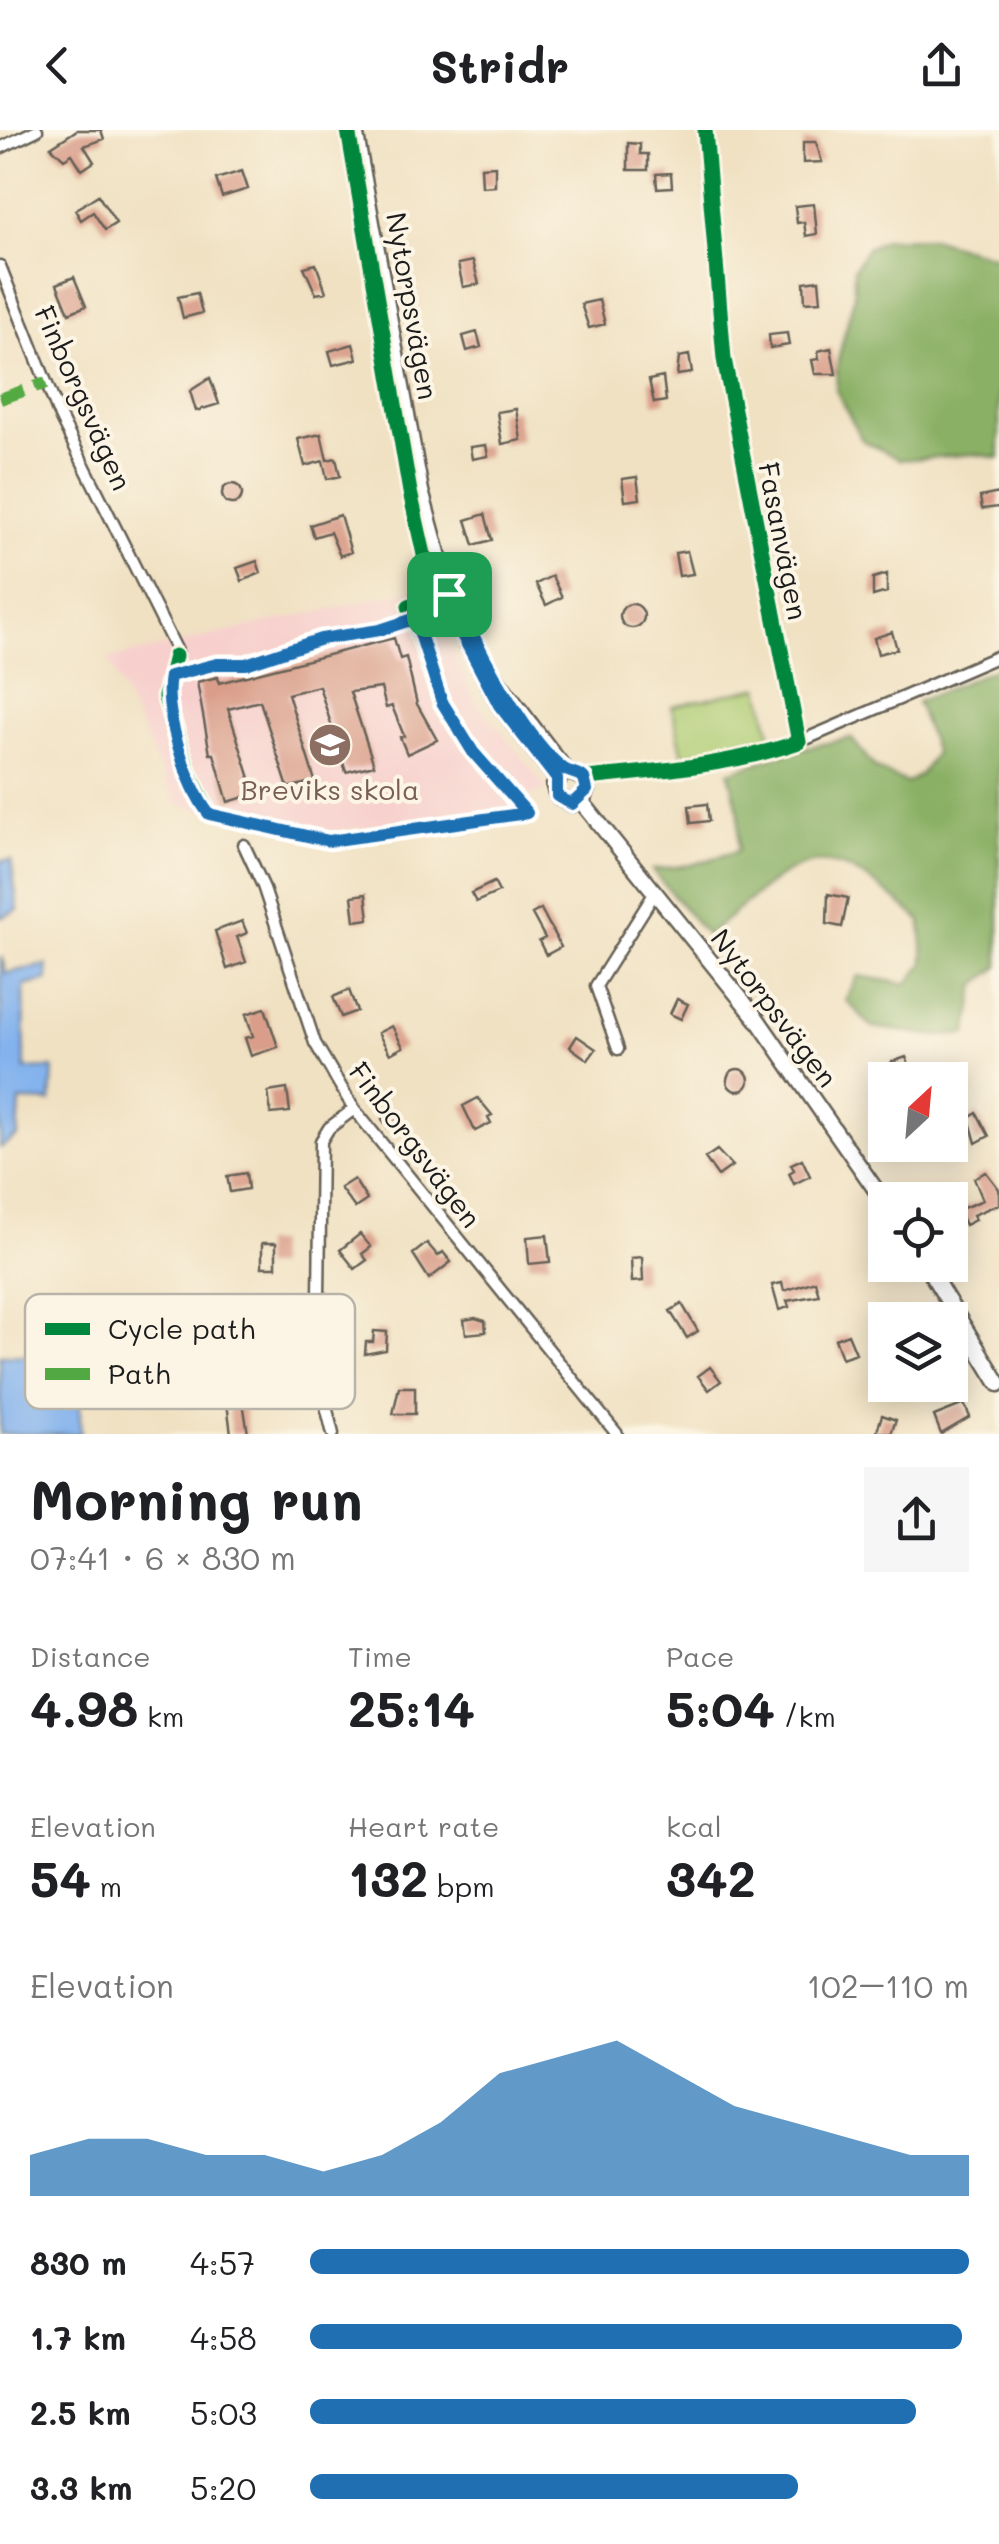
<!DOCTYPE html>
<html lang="en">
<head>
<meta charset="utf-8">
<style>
	body { margin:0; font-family:Mali,sans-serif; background:#f6f6f6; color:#202124; height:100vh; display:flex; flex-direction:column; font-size:38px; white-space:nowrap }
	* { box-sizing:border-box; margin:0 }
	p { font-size:32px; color:#757577 }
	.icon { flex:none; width:55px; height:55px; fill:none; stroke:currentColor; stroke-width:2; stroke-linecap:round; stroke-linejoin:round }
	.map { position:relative; height:1304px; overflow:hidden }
	.drawer { display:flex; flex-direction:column; background:#fff; flex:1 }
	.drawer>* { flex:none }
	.needle { width:65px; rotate:26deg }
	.tools { position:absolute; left:868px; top:932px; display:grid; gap:20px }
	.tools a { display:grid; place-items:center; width:100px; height:100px; border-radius:0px; background:#fff; box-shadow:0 5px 25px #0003; font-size:50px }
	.pin { position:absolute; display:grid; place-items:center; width:85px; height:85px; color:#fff; margin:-42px; border-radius:20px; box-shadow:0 5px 15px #0006 }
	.round { display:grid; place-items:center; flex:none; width:105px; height:105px; border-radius:0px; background:#f6f6f6 }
	.headline { display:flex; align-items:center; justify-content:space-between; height:170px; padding:0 30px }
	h1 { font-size:55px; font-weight:700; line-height:75px }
	.metrics { display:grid; grid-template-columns:repeat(3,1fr); gap:15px; height:170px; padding:10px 30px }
	.metrics div { display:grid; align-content:center }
	.metrics b { font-size:50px; font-weight:700 }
	.metrics small { font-size:28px; font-weight:400 }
	.metrics p { font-size:28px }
	.chart { height:280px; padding:20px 30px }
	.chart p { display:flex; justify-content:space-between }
	.chart svg { width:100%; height:180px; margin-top:10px; fill:#1f6fb2; opacity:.7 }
	ul { padding:0 30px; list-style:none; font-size:32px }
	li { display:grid; grid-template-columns:160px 120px 1fr; align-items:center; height:75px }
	li i { height:25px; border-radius:12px; background:#1f6fb2 }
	header { display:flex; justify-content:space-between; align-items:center; height:130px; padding:0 30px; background:#fff; font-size:45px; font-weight:700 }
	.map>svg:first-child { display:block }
	.built { fill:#f7d0cd }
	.green { fill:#aecc73; stroke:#657448; stroke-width:2.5 }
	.forest { fill:#8ab065; stroke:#536640; stroke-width:2.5 }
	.water { fill:#83b2ed; stroke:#506784; stroke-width:2.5 }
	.building { fill:#d99d89 }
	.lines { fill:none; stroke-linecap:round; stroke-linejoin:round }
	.street-casing { stroke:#666156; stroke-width:15 }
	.secondary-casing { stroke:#666156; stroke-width:19 }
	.street { stroke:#fff; stroke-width:10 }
	.secondary { stroke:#fff; stroke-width:14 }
	.quiet { stroke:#52a943; stroke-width:12; stroke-dasharray:25 12; stroke-linecap:butt }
	.cycleway-casing { stroke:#fcf5e5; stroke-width:21 }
	.cycleway { stroke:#00873e; stroke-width:15 }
	.route-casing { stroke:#fff; stroke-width:20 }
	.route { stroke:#1f6fb2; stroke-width:12 }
	.labels { text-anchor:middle; stroke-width:8; stroke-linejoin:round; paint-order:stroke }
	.street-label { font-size:28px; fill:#1c1c1c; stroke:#fcf5e5 }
	.education-label { font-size:28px; fill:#785e54; stroke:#fcf5e5 }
	.key { fill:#fcf5e5; stroke:#b9b4a9; stroke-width:2.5 }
	.key-label { font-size:28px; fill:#1c1c1c }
</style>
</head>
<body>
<header><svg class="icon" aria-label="back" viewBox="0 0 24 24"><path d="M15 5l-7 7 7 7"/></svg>Stridr<svg class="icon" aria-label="share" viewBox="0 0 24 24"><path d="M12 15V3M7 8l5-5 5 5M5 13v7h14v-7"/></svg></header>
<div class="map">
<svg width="999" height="1304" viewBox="0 0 999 1304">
	<rect width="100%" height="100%" fill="#fcf5e5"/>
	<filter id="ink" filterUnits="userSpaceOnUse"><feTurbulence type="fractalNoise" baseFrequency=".01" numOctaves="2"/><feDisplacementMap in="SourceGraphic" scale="20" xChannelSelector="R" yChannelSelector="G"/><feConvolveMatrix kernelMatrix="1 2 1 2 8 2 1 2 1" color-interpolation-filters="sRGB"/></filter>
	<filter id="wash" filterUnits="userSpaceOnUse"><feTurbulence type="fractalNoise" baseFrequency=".0048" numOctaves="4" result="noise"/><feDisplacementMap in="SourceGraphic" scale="40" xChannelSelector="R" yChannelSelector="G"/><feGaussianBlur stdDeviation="2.25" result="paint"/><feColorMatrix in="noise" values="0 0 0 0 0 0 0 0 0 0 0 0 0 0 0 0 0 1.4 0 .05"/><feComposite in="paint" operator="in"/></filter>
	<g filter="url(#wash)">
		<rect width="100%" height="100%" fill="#f0e1c2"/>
		<path class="built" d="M423 458 476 571 547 658 499 681 327 702 177 675 108 529Z"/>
		<path class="green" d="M760 557 771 607 683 626 672 576Z"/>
		<path class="forest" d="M931 108 999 128V328L975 324 901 330 862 310 836 260 838 230 854 167V139L867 118 886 109Z
			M999 537V837L976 855 967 904 937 906 872 897 846 870 858 846 907 854 924 834 921 791C818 699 803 724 707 806L652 740 691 735 738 721 739 684 729 642 799 619 851 608 876 639 907 653 921 644 935 623 917 572Z"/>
		<path class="water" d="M11 730 18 780 0 788V731Z
			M1 826 6 843 47 835 48 850 24 856 25 939 53 938 51 972 20 971 18 1006 0 1018Z
			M0 1225 80 1226V1304H0Z"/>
		<g id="blocks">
			<path class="building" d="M77 0H101L104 9 84 16 94 32 82 40 72 24 64 29 51 17Z
				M803 12H816L822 32 803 33Z
				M628 13 640 14V24H648V40H628Z
				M495 36V56L482 57 481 37Z
				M242 41 248 59 222 67 216 49Z
				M671 43 672 57 657 58 656 44Z
				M98 65 116 93 105 100 93 82 81 90 75 80Z
				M814 74 817 104 806 106 804 92 797 93 795 76Z
				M473 131 479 154 463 157 458 134Z
				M316 134 326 162 316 164 304 137Z
				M74 147 86 176 69 183 57 154Z
				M819 150 821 171 805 172 804 152Z
				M197 163 202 183 183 188 178 167Z
				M599 170 605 194 589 198 581 174Z
				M477 202 481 217 467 221 463 206Z
				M787 203 789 215 770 218 769 205Z
				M353 214 357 229 333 235 329 221Z
				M831 218 836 244H815L812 230 819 229 818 221Z
				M689 225 692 243 677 245 679 227Z
				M663 247 666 271 654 273 649 250Z
				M210 248 219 274 196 281 190 261Z
				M516 279 521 310 502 314 497 282Z
				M321 304 327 330 336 328 340 346 327 349 323 331 305 336 298 309Z
				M486 315 488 326 472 329 470 317Z
				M637 347 640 369 625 371 622 349Z
				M222 364a10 10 0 1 1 20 0a10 10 0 1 1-20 0Z
				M999 363V377L982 379 980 367Z
				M485 384 492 410 474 415 466 390Z
				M340 385 351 422 340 426 330 402 314 407 310 395Z
				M687 421 693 444 679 446 675 423Z
				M257 431 261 443 242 451 237 438Z
				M887 444V462L873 466V448Z
				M552 446 562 467 546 475 536 454Z
				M620 486a12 12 0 1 1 24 0a12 12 0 1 1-24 0Z
				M892 502 897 519 878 524 874 508Z
				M394 508 400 529 406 527 417 574 437 610 407 624 400 607 404 606 392 576 386 578 381 558 350 562 374 635 346 642 319 556 288 564 315 651 288 658 260 571 228 579 255 664 228 672 214 624H210L197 552 218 547 219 553Z
				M707 674 709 691 691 693 689 676Z
				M494 752 499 762 476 772 471 763Z
				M366 764 369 789 355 791 352 766Z
				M828 764 848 768 842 797 827 794Z
				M541 779 561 817 546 825 539 811 545 808 532 784Z
				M242 791 247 803 237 807 246 832 227 839 215 801Z
				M349 860 357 881 341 887 333 867Z
				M677 869 688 874 681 889 670 884Z
				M265 878 278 917 251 926 245 908 253 906 246 884Z
				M392 896 403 917 390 924 378 903Z
				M577 906 596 919 588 930 570 917Z
				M906 927 913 945 902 949 892 932Z
				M727 950a11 11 0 1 1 22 0a11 11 0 1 1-22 0Z
				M287 959 290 982 271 984 268 962Z
				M478 968 492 985 488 987 491 993 475 1001 463 976Z
				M396 979 403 988 388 998 382 989Z
				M977 983 989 1006 976 1013 969 988Z
				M717 1020 732 1036 718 1046 705 1028Z
				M802 1029 810 1046 794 1054 789 1043 794 1040 791 1034Z
				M986 1042 999 1059V1074L973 1085 975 1090 965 1095 958 1080 983 1070 974 1048Z
				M246 1043 248 1059 230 1062 227 1046Z
				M354 1049 367 1070 355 1078 340 1058Z
				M360 1104 371 1117 362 1124 367 1130 355 1139 340 1120Z
				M547 1105 550 1132 529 1134 527 1107Z
				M262 1113H276V1137H262Z
				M427 1113 438 1126 443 1122 451 1132 429 1149 413 1124Z
				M642 1127 643 1151 632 1152 631 1128Z
				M815 1151 819 1165 787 1171 789 1177 779 1180 772 1155 782 1153 784 1161Z
				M682 1174 698 1201 687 1208 670 1181Z
				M475 1188 485 1191 486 1202 466 1204 464 1190Z
				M374 1201 387 1202 386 1220 365 1224 366 1212H373Z
				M848 1204 856 1223 842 1228 835 1209Z
				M710 1237 721 1251 709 1260 698 1246Z
				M399 1257H415V1284H393Z
				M226 1265H242L248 1304H231Z
				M964 1274 970 1287 941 1304 934 1286Z
				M882 1285 896 1290 891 1304 877 1301Z"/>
		</g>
	</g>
	<g filter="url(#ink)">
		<use href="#blocks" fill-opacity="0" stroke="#666156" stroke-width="2.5"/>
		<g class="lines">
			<g class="street-casing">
				<path id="street" d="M0 18 37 0
					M0 136 60 287 177 521 175 526
					M321 509 380 500 441 480
					M799 612 999 526
					M585 648C659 641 728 636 799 612L724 229 705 0
					M244 715 263 756 315 913 354 979 617 1304
					M618 919 596 856 654 764
					M333 1304 318 1244 321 1011 329 998 354 979"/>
			</g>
			<g class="secondary-casing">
				<path id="secondary" d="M355 0 421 361 449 463
					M449 463 441 480 455 490
					M449 463 465 468 468 478 464 487
					M464 487 488 538 566 641
					M455 490 499 575 557 649
					M566 641 585 648 587 661 581 671
					M563 643 554 656 557 666 572 674 581 671
					M581 671 757 889 885 1073
					M926 1135 999 1254"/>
			</g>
			<use href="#street" class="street"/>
			<use href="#secondary" class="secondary"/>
			<path class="quiet" d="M0 269 46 253"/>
			<g class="cycleway-casing">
				<path id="cycleway" d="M348 0 410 362 432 460 428 469 409 476 442 573 473 622 527 683
					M175 526 165 567 188 641 209 684 329 711 527 683
					M170 546 217 534H246L321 509
					M585 648C659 641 728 636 799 612L724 229 705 0"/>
			</g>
			<use href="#cycleway" class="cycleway"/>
		</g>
	</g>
	<g class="lines" filter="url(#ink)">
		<g class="route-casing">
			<path id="route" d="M449 464 441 480 380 500 321 509 246 534H217L170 546C163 580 187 657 209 684L329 711 527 683 473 622 442 572 415 488 441 480 454 490 499 575 557 649V666L572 674 587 660 584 648C578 643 570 643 564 639 528 612 483 527 464 486L468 478 465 468 449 464"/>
		</g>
		<use href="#route" class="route"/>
	</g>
	<defs>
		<g id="school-disc" transform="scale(2.25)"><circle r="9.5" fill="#8d6e63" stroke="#fcf5e5"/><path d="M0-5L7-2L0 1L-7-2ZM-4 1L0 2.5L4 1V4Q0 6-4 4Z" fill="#fff"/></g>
	</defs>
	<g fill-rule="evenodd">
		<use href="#school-disc" x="330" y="615"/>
	</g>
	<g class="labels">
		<g class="street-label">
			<text transform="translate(412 176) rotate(80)" y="10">Nytorpsvägen</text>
			<text transform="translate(83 268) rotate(66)" y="10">Finborgsvägen</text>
			<text transform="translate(783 411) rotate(79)" y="10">Fasanvägen</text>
			<text transform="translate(774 878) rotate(53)" y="10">Nytorpsvägen</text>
			<text transform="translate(415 1015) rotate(53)" y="10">Finborgsvägen</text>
		</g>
		<g class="education-label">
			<text x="330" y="670">Breviks skola</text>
		</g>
	</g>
	<rect x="25" y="1164" width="330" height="115" rx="15" class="key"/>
	<rect x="45" y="1193" width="45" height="12" fill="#00873e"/>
	<rect x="45" y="1238" width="45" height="12" fill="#52a943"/>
	<g class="key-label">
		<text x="108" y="1209">Cycle path</text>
		<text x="108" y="1254">Path</text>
	</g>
</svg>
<div class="tools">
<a><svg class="needle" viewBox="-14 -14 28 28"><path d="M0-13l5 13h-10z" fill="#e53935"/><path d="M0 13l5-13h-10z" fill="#757577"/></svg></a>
<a><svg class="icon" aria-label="locate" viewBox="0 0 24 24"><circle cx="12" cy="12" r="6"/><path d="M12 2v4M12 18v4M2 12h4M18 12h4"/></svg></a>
<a><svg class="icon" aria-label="layers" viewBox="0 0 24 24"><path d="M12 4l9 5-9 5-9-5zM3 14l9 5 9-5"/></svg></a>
</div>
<div class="pin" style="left:449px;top:464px;background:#1e9e55"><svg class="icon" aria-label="arrive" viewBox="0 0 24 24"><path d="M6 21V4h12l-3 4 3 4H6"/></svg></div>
</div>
<section class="drawer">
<div class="headline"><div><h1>Morning run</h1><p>07:41 · 6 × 830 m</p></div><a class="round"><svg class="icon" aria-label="share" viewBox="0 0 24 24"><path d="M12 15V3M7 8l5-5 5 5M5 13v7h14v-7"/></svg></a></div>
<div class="metrics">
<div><p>Distance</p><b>4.98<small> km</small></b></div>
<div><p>Time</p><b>25:14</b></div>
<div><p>Pace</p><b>5:04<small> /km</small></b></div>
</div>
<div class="metrics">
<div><p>Elevation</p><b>54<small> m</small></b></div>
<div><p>Heart rate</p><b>132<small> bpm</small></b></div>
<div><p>kcal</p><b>342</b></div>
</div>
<div class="chart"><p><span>Elevation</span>102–110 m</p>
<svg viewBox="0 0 160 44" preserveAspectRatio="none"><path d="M0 44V34L10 30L20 30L30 34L40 34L50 38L60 34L70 26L80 14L90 10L100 6L110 14L120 22L130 26L140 30L150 34L160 34V44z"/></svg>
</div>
<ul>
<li><b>830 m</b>4:57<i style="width:100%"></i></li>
<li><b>1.7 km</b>4:58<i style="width:99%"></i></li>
<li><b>2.5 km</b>5:03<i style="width:92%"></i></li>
<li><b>3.3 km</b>5:20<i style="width:74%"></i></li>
</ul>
</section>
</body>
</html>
